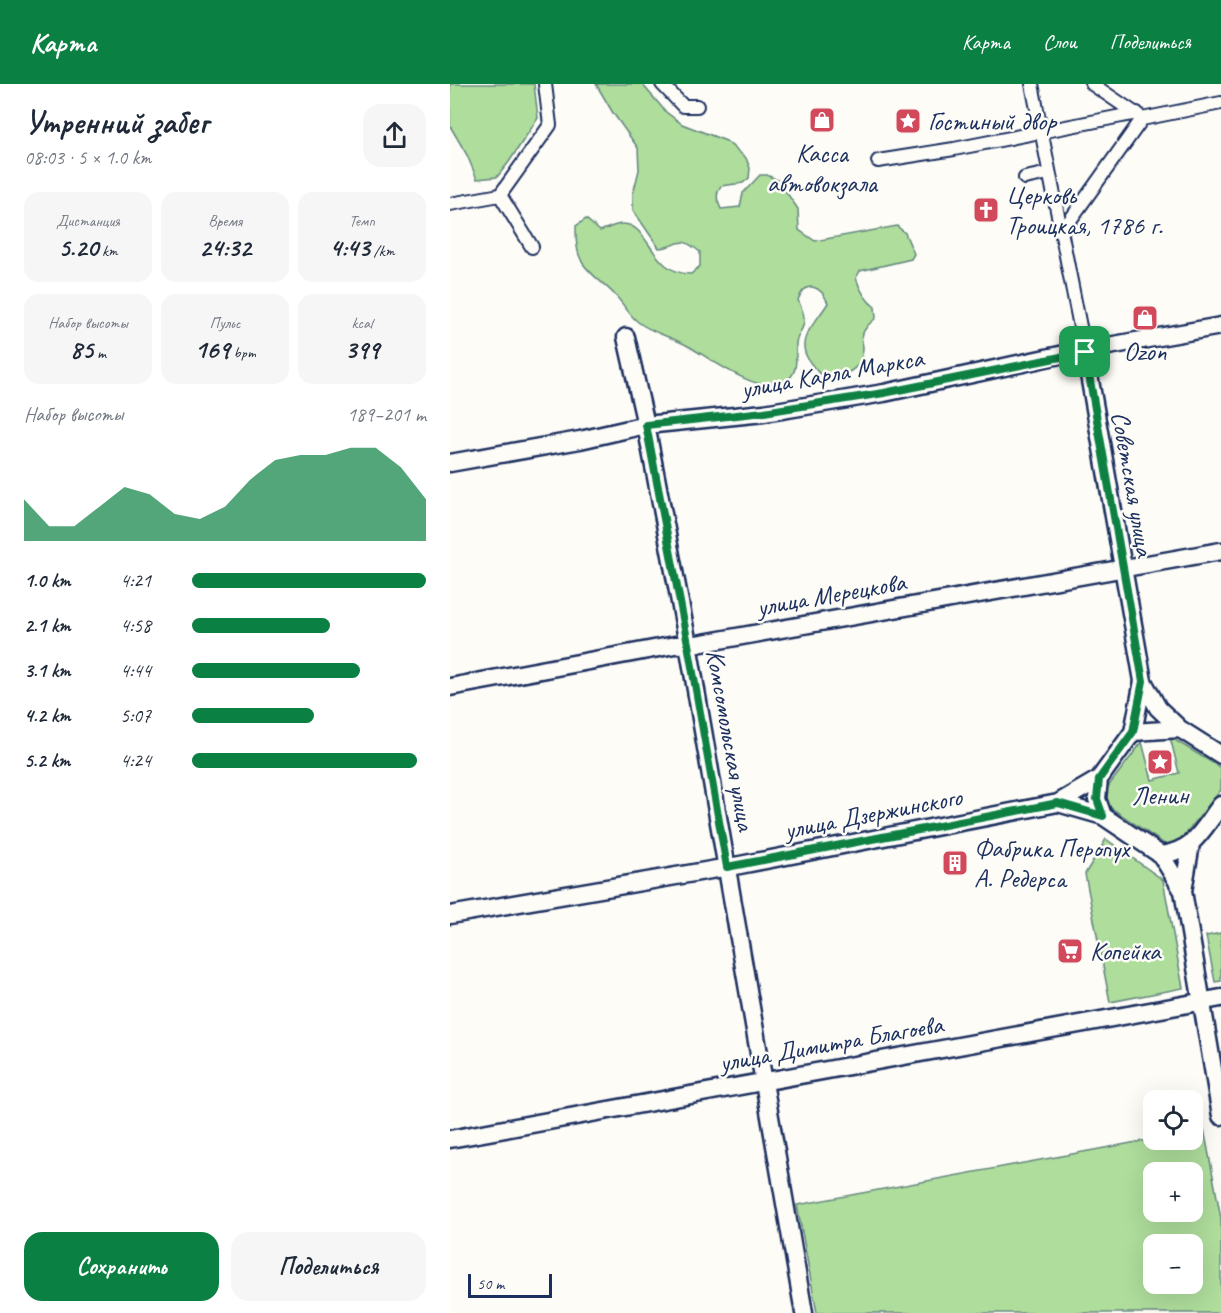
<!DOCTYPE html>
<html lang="ru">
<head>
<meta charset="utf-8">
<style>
	body { margin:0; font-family:Caveat,sans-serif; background:#f6f6f7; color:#1f2937; height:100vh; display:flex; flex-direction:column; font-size:22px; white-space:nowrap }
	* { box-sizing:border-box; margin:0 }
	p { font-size:20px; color:#747a83 }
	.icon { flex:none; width:33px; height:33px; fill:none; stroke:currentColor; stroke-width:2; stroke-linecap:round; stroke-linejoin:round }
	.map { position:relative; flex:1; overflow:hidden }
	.drawer { display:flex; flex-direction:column; background:#fff; width:450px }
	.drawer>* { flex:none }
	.tools { position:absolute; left:693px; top:1006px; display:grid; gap:12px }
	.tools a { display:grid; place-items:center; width:60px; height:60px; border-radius:12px; background:#fff; box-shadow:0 6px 24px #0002; font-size:30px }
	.scale { position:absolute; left:18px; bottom:15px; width:84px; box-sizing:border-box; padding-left:6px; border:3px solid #1b2f5e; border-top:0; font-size:16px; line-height:21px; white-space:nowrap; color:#1b2f5e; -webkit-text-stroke:4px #fdfcf7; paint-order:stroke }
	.pin { position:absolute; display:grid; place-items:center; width:51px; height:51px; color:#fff; margin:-26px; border-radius:12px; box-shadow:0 3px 9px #0006 }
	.round { display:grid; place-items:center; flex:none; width:63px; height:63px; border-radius:18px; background:#f6f6f7 }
	.overview { display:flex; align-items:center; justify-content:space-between; height:102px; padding:0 24px }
	h1 { font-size:33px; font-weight:700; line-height:45px }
	.figures { display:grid; grid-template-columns:repeat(3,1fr); gap:9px; height:102px; padding:6px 24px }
	.figures div { display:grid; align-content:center; border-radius:15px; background:#f6f6f7; text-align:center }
	.figures b { font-size:26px; font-weight:700 }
	.figures small { font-size:16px; font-weight:400 }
	.figures p { font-size:16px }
	.chart { height:168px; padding:12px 24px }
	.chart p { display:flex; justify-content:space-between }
	.chart svg { width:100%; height:108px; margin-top:6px; fill:#0b8043; opacity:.7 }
	.button { display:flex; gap:12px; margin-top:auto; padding:12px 24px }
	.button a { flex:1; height:69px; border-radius:18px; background:#0b8043; color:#fff; font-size:24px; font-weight:700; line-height:69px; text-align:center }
	.button a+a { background:#f6f6f7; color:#1f2937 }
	ul { padding:0 24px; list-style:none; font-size:20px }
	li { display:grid; grid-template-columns:96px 72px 1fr; align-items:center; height:45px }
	li i { height:15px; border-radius:8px; background:#0b8043 }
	header { display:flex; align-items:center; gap:36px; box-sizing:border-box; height:84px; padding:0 30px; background:#0b8043; color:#fff }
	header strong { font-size:28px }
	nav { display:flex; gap:33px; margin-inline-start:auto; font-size:21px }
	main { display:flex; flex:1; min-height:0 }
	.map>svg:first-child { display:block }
	.green { fill:#aedd9c; stroke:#64867d; stroke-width:1.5; fill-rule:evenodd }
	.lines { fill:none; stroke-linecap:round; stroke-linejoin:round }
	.street-casing { stroke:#1b2f5e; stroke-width:16 }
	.secondary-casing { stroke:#1b2f5e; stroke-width:21 }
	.street { stroke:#fdfcf7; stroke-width:12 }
	.secondary { stroke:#fdfcf7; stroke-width:16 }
	.route-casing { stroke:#fff; stroke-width:12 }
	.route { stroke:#0b8043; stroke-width:8 }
	.labels { text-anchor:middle; stroke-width:5; stroke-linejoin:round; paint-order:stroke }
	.poi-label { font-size:26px; fill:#1b2f5e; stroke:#fdfcf7; text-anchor:start }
	.street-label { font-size:26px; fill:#1b2f5e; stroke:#fdfcf7 }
</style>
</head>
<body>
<header>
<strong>Карта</strong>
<nav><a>Карта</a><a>Слои</a><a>Поделиться</a></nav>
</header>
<main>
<section class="drawer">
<div class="overview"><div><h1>Утренний забег</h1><p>08:03 · 5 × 1.0 km</p></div><a class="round"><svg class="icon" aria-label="share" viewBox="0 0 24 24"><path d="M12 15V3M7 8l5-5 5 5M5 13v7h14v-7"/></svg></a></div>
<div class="figures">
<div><p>Дистанция</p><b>5.20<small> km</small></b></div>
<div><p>Время</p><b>24:32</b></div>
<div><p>Темп</p><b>4:43<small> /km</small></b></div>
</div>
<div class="figures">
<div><p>Набор высоты</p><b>85<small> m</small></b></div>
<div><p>Пульс</p><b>169<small> bpm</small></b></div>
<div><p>kcal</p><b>399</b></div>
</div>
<div class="chart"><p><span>Набор высоты</span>189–201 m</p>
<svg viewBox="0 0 160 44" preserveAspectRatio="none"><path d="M0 44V27L10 38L20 38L30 30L40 22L50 25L60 33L70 35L80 30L90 19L100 11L110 9L120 9L130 6L140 6L150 14L160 27V44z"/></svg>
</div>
<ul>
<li><b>1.0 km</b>4:21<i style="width:100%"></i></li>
<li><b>2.1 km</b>4:58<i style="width:59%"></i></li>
<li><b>3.1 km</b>4:44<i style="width:72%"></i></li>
<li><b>4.2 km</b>5:07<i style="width:52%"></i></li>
<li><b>5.2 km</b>4:24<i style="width:96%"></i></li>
</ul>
<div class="button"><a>Сохранить</a><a>Поделиться</a></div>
</section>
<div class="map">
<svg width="771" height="1229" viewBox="0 0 771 1229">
	<rect width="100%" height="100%" fill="#fdfcf7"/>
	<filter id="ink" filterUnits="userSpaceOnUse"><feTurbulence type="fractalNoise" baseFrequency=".0167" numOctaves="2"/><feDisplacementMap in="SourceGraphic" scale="12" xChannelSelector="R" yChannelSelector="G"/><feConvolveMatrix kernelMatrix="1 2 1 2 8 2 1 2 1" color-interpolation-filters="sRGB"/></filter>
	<g filter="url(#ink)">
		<path class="green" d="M0 0H84L88 34 59 78 47 93 27 95 17 71 0 42Z
			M146 0H192L216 28 232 40 276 57 296 74 300 84 299 94 293 99 271 102C265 110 267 116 271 125L290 123 293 109 310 91H317L328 96 348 125 349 146 365 157 447 142 455 149 464 170 461 175 410 187 406 194C410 206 415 216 425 223L426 234C420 239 413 245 412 253 411 254 413 262 413 263 413 287 393 294 372 292 338 260 359 249 378 219 371 202 356 195 348 216 352 225 356 233 353 242 351 248 347 252 346 259 345 275 350 290 333 299 309 312 258 273 238 262 222 253 202 249 188 238 179 231 173 219 164 210 154 199 140 191 132 178 126 167 126 155 126 142L136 135 150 147C157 145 165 140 172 140 200 139 200 190 241 190L250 182V168C227 149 231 163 209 164L183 126V110L189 86 188 64 163 29Z
			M720 653 771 684V706L730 757 716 761 657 721 654 708 692 658 702 696 729 689Z
			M656 755 713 796 733 904 660 918 635 790Z
			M771 849V897L765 898 756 852Z
			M754 1045 771 1134V1229H367L347 1121 703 1055 742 1056 743 1047ZM704 1089H742V1128H704ZM704 1161H742V1200H704Z"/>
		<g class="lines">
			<g class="street-casing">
				<path id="street" d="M212 0 233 22H247
					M582 0 635 268
					M642 0 689 32
					M692 35 771 19
					M428 77 504 65 687 29
					M575 94 599 89
					M50 111 100 41 95 0
					M50 111 82 163
					M0 120 50 111
					M611 149 692 35"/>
			</g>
			<g class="secondary-casing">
				<path id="secondary" d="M176 253 196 341 238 560 354 1229
					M635 268 693 597 683 648
					M0 379 130 356 196 341 314 329 434 309 619 269 771 242
					M693 597 708 624 730 645
					M0 603 225 561 247 560 771 467
					M771 671 730 645 683 648 649 695 647 715 653 732 711 771C745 766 751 747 771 721
					M608 719 653 732
					M741 760 733 807 771 1032
					M711 771 733 807
					M0 831 290 781 608 719 649 695
					M0 1055 771 914"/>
			</g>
			<use href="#street" class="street"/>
			<use href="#secondary" class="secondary"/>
		</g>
	</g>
	<g class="lines" filter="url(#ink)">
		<g class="route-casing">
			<path id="route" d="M635 268 693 597 683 648 649 695 647 715 653 732 608 719 277 783 238 560 196 341 314 328 434 309Z"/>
		</g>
		<use href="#route" class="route"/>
	</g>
	<defs>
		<g id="shop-square" transform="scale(1.35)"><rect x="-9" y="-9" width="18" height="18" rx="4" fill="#d1495b" stroke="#fdfcf7"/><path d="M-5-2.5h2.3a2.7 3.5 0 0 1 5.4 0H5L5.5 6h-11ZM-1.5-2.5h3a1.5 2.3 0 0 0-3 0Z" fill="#fff"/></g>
		<g id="sight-square" transform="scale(1.35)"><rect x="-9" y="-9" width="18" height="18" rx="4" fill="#d1495b" stroke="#fdfcf7"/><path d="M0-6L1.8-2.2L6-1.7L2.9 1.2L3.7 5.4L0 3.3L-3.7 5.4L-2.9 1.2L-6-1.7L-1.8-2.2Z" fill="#fff"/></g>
		<g id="church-square" transform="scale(1.35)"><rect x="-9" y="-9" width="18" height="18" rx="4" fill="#d1495b" stroke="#fdfcf7"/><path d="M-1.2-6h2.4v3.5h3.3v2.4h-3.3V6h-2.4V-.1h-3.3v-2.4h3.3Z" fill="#fff"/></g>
		<g id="building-square" transform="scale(1.35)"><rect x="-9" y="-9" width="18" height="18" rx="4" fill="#d1495b" stroke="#fdfcf7"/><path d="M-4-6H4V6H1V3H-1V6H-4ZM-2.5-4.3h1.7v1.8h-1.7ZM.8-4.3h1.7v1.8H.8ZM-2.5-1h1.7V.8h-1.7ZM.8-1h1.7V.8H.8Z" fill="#fff"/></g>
		<g id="supermarket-square" transform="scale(1.35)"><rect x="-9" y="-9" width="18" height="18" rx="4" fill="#d1495b" stroke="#fdfcf7"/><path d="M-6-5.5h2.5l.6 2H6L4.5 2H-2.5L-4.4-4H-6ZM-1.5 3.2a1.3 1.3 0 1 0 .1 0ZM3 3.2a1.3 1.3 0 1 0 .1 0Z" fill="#fff"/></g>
	</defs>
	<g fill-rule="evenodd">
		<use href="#shop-square" x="372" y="36"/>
		<use href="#sight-square" x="458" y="37"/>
		<use href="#church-square" x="536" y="126"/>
		<use href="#shop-square" x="695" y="234"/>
		<use href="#sight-square" x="710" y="678"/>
		<use href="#building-square" x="505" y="779"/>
		<use href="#supermarket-square" x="620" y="867"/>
	</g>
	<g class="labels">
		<g class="poi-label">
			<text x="478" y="46">Гостиный двор</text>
			<text x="372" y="78" text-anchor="middle">Касса<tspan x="372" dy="30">автовокзала</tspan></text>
			<text x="556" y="120">Церковь<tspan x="556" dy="30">Троицкая, 1786 г.</tspan></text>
			<text x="695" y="276" text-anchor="middle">Ozon</text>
			<text x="710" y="720" text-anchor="middle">Ленин</text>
			<text x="524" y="773">Фабрика Перопух<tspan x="524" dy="30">А. Редерса</tspan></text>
			<text x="640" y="876">Копейка</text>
		</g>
		<g class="street-label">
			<text transform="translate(382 289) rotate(-10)" y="9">улица Карла Маркса</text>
			<text transform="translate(683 400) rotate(80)" y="9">Советская улица</text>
			<text transform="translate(381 510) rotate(-10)" y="9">улица Мерецкова</text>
			<text transform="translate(281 656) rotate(80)" y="9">Комсомольская улица</text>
			<text transform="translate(423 729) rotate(-11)" y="9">улица Дзержинского</text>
			<text transform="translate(381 959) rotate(-10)" y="9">улица Димитра Благоева</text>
		</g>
	</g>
</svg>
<div class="tools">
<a><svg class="icon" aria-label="locate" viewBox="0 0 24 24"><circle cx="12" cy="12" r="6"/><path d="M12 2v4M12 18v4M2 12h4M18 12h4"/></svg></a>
<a>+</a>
<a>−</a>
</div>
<div class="scale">50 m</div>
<div class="pin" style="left:635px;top:268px;background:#1e9e55"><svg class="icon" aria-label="arrive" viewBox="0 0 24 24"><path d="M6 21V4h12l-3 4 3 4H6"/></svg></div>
</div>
</main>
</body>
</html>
